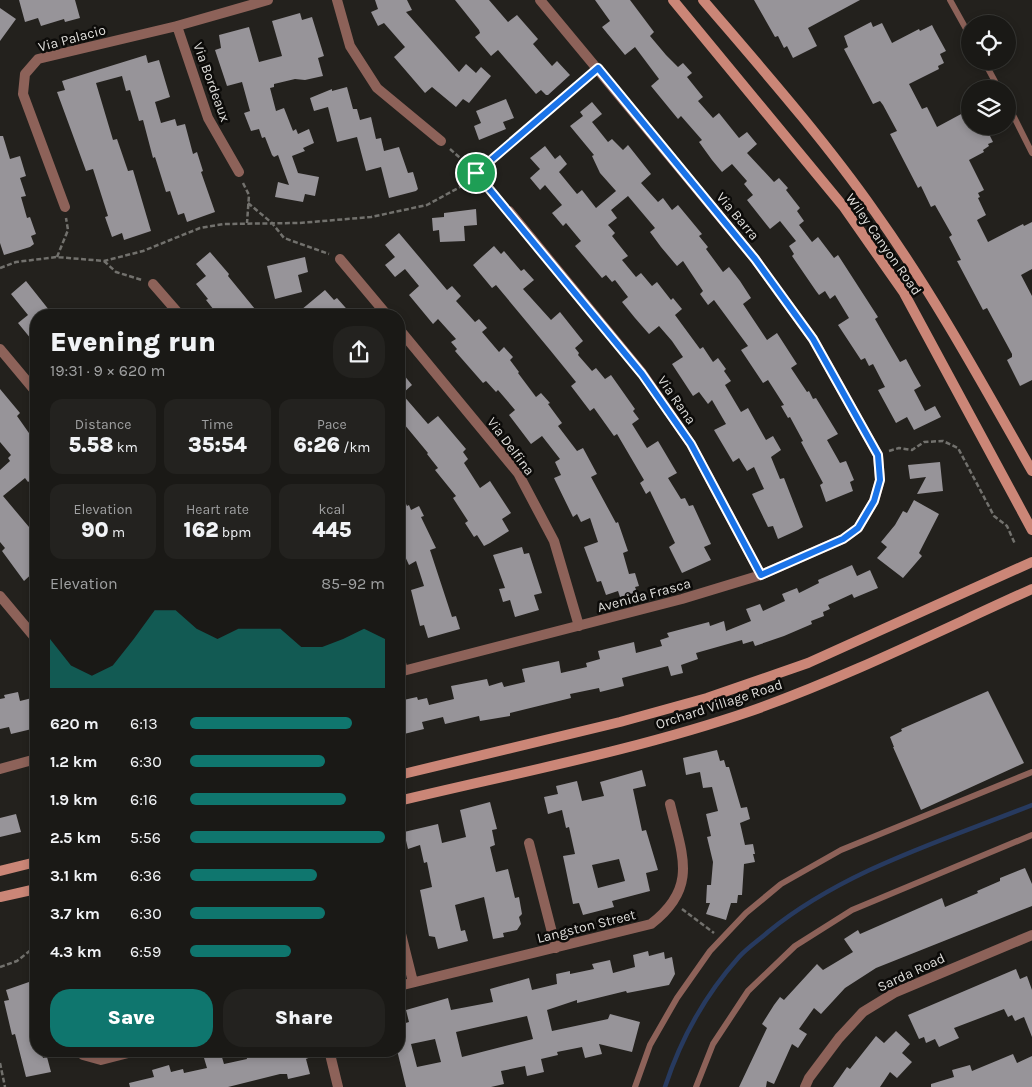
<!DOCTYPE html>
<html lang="en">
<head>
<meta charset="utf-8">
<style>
	body { margin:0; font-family:Karla,sans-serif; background:#23221f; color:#f1f3f6; height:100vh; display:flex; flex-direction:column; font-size:19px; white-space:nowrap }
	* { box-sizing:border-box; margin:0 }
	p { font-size:16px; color:#9fa0a1 }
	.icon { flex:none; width:28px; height:28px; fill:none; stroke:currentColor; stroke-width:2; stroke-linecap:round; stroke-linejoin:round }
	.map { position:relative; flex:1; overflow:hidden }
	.panel { position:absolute; left:30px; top:309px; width:375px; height:748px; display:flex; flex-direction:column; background:#1a1916; border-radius:20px; box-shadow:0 2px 8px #0003,0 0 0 1px #383835 }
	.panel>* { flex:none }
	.buttons { position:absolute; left:961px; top:15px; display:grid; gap:10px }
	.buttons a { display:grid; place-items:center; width:55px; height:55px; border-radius:50%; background:#1a1916; box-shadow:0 2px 8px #0003,0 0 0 1px #383835; font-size:25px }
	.pin { position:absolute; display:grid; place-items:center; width:42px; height:42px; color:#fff; margin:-21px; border:2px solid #fff; border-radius:50%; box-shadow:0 1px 5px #0007 }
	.round { display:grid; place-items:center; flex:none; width:52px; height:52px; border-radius:20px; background:#23221f }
	.overview { display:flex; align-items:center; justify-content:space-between; height:85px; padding:0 20px }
	h1 { font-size:28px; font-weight:800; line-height:38px }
	.stats { display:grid; grid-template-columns:repeat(3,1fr); gap:8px; height:85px; padding:5px 20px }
	.stats div { display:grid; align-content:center; border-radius:12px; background:#23221f; text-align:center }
	.stats b { font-size:21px; font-weight:800 }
	.stats small { font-size:14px; font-weight:400 }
	.stats p { font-size:14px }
	.chart { height:140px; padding:10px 20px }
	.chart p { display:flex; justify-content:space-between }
	.chart svg { width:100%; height:90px; margin-top:5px; fill:#0f766e; opacity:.7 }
	.cta { display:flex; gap:10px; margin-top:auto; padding:10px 20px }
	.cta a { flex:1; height:58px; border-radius:20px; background:#0f766e; color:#fff; font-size:20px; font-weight:800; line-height:58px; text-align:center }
	.cta a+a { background:#23221f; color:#f1f3f6 }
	ul { padding:0 20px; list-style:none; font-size:16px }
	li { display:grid; grid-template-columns:80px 60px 1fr; align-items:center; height:38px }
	li i { height:12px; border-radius:6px; background:#0f766e }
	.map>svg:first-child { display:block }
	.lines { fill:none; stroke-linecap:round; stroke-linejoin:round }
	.stream { stroke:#273a5f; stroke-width:4.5 }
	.building { fill:#979499; fill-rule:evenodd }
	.path { stroke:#72716d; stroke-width:2.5; stroke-dasharray:5 2.5; stroke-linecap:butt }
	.lane { stroke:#8d6259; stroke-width:6 }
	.street { stroke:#8d6259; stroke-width:10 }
	.secondary { stroke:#cb8677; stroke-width:10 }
	.route-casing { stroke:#fff; stroke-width:10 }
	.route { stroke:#1a73e8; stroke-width:6 }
	.labels { text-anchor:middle; stroke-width:5; stroke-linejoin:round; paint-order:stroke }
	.street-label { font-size:14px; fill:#dfdedb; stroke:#0c0b09 }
</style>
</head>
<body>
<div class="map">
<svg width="1032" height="1087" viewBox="0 0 1032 1087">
	<rect width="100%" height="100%" fill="#23211d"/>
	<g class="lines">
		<path class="stream" d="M665 1087C681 1038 705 995 739 957 747 948 759 940 768 932 844 870 942 841 1032 805"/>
	</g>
	<path class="building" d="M19 0H75L80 18 65 22 64 19 41 26 38 18 25 22Z
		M375 0H407L412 10 406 12 459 72 466 64 476 73 481 67 491 76 469 103 463 99 456 107 432 87 425 93 394 57 405 47 384 23 378 26 371 12 378 9Z
		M455 0H489L508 22 517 15 538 39 533 44 552 66 557 61 570 75 548 95H546L541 90 536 94 498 50 491 56 475 37 480 33 479 30Z
		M595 0H630L654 32 650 36 666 55 678 67 683 63 692 73 687 77 703 97 698 101 713 118 719 113 739 138 747 132 757 144 747 153 774 182 779 178 788 188 786 190 800 208 797 211 804 221 799 225 812 242 818 237 834 258 838 255 878 317 875 319 900 362 906 359 914 374 921 386 914 390 925 411 935 406 941 417 914 430 907 417 896 423 878 390 885 387 873 364 869 366 865 358 861 360 838 325 849 318 835 295 830 299 825 291 819 295 816 291 792 256 794 254 789 246 796 241 780 221 770 229 747 200 753 195 744 184 747 181 732 164 722 172 712 160 699 142 702 140 681 116 678 119 651 86 659 79 635 47 625 55 602 27 610 21Z
		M754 0H860L808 28 817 46 793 58 787 46 784 48 778 36 775 37Z
		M0 8 16 19 0 41Z
		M300 13 302 20 312 17 324 56 318 58 323 76 305 80 295 79 274 84V87L270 88 276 111 284 108 293 131 296 129 298 134 309 129 314 143 303 148 305 151 292 156 298 173 319 177 315 196 305 194 303 202 275 197 278 182 289 185 278 155 274 157 272 155 265 137 262 138 259 129 251 131 244 113 250 111 242 82 227 86 215 50 221 48 219 35 249 27 259 62 282 56 272 21Z
		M871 22 873 27 882 23 892 43 919 29 920 31 932 25 935 31 946 51 940 54 944 63 938 66 939 69 909 84 922 109 927 107 937 127 963 113 965 115 970 113V126H985L993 142 988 144 989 146 983 150 984 152 969 160 984 190 978 193 980 197 978 198 986 215 977 220 988 242 1023 224 1024 226 1032 222V269L1021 275 1032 296V380L1020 386 1007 360 1012 357V354L987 308 983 310 957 261 961 260 949 237 952 235 935 205 931 207 921 186 918 188 890 134 897 131 883 105 880 101 873 104 844 49 848 47 844 36Z
		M146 55 148 63 159 60 170 97 155 102 161 123 175 119 177 126 185 124 193 154 197 152 203 171 201 172 215 212 187 222 184 213 178 215 170 191 166 192 155 157 153 158 143 120 139 121 130 90 126 91 122 76 96 83 113 140 117 139 128 171 133 170 151 231 124 240 122 233 112 237 105 217 108 216 93 169 86 171 57 92 65 90 62 81Z
		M347 87 353 109H357L360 120 371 117 376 139 381 138 384 151 399 147 408 173 413 172 418 189 416 191 389 198 381 167 366 171 357 137 337 142 328 107 314 111 310 98 332 89V91Z
		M506 99 514 118 503 122 506 129 479 140 474 126 481 123 476 111Z
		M592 102 602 114 592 122 608 142 612 139 623 150 628 145 651 174 641 183 658 202 663 198 672 210 678 205 702 234 699 236 708 247 706 249 723 272 729 267 740 281 751 298 743 304 767 340 777 333 797 364 791 368 807 392 809 391 813 399 816 398 838 434 827 440 840 463 846 461 854 480 850 482 853 491 826 502 820 485 823 483 801 442 803 441 790 417 788 418 781 406 784 405 768 380 763 383 741 350 748 346 714 300 708 305 700 294 703 291 683 261 677 266 661 247 650 232 655 228 628 196 611 210 617 218 608 225 615 233 612 236 628 256 622 260 636 277 641 273 652 286 657 282 671 300 673 298 682 309 675 315 700 349 703 347 713 362 718 358 726 369 724 371 731 381 725 385 741 412 748 408 766 440 773 436 781 450 771 457 780 479 784 478 803 527 798 530 778 539 773 526 768 527 752 494 764 489 754 467 747 471 739 458 733 462 714 430 726 424 712 400 708 404 699 392 693 396 672 364 683 357 672 341 659 326 649 334 635 318 622 302 628 297 615 280 612 282 606 275 602 278 575 246 581 241 566 223 563 226 552 213 562 205 545 185 540 190 530 178 540 169 530 158 545 146 555 159 560 155 567 164 559 172 577 194 582 190 596 208 616 191 600 173 592 156 594 155 570 126 583 116 580 112Z
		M0 136H3L10 159 20 156 26 176 20 178 26 196 21 197 27 218 30 217 36 234 31 236 34 244 30 247 4 255 0 243Z
		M476 209 477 225 464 226 465 241 440 242 439 230 433 231 432 218 444 217V213Z
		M399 233 447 290 452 286 461 296 456 301 475 322 479 319 487 328 482 332 499 352 504 347 513 357 510 360 519 372 518 373 536 397 541 393 550 403 548 404 562 423 558 426 577 451 583 448 597 474 591 477 616 523 618 522 628 551 623 553 629 574 635 573 639 586 635 587 637 592 620 597 618 591 606 595 601 581 597 582 584 547 598 542 590 518 581 522 577 514 573 517 554 478 561 475 555 462 560 459 542 436 531 444 509 415 515 410 498 390 496 392 486 381 483 383 455 351 457 349 451 342 456 339 438 319 433 324 409 295 419 286 405 269 395 277 385 265 395 257 385 245Z
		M494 246 501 254 504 251 521 271 524 269 534 280 523 289 551 320 560 312 583 341 575 348 579 353 578 355 592 371 596 368 605 379 611 375 635 409 633 411 639 419 632 424 647 448 658 441 677 473 668 478 681 499 685 498 689 506 693 505 711 544 704 547 711 560 682 573 669 547 675 543 664 520 650 491 646 494 640 483 644 480 617 434 614 436 594 408 590 411 571 386 576 382 550 350 496 285 492 288 473 265Z
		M210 252 229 274 228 276 260 315H218L206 300 208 299 196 284 206 276 196 264Z
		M305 257 308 272 298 275 302 292 275 299 267 266Z
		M26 281 53 315H36V345L18 323 28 315 11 294Z
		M325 290 334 300 337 298 352 315H295Z
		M399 369 412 385 402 394 428 424 438 416 466 449 463 452 468 459 464 463 480 488 490 481 511 513 502 519 509 531 490 543 484 546 477 535 474 537 465 523 468 521 453 498 456 496 435 470 438 468 427 454 428 453 399 418Z
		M0 389 20 413 17 416 36 443V476L28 482 25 478 3 496 29 527 36 520V570L24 581 2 551 5 548 0 542V470L10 461 8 458 11 455 0 442Z
		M940 462 943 491 917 494 926 477 910 479 908 465Z
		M399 489 407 506 409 505 411 510 419 506 424 516 421 517 436 548 430 550 452 617 456 616 460 629 428 638 424 625 420 626 411 590 424 586 416 561 409 565 403 552 399 554Z
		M914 500 939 514 919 553 922 556 903 578 877 558 887 547 881 542 895 525 903 511 907 513Z
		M522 547 524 554 529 553 542 593 534 595 539 610 515 617 510 600 503 602 499 589 505 588 493 555Z
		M852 565 857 576 870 570 878 588 854 598 852 594 828 605 830 609 823 612 824 616 811 621 812 624 784 636 755 646 753 641 743 644 742 640 696 653 698 659 681 665 683 673 671 676 668 666 622 678 624 686 600 692 599 688 570 694 571 698 510 713V716L480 721 479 716 445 724 443 717 422 722 424 729 404 734 399 713V701L417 697 418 700 427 698 429 705 454 699 451 686 487 679 489 686 502 682 504 687 525 682 522 669 559 661 561 673 587 667 586 663 600 659 598 651 634 642 636 653 662 646 660 640 669 637 667 633 709 622 710 626 724 621 726 631 751 621 746 609 760 604 763 611 785 601 782 594 797 588 799 593 819 583 818 580Z
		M988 691 1024 763 921 810 893 747H894L890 737 902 731 901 729Z
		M18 692 20 701 36 697V728L11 734 9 727 0 729V699L5 698 4 695Z
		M717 750 720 761 724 760 726 767H729L741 808 747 807 750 819 740 823 745 845 753 844 755 854H753L755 862 744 864 742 895H738L737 903H731L726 920 706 914 710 903H706L707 885H711L713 862 707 837 711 836 706 814 718 811 712 787 703 788 700 772 686 775 683 758Z
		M642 770 646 786 633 789 642 831 646 830 658 870 646 873 650 891 612 901 614 907 583 915 579 903 573 904 563 856 575 854 569 827 566 828 562 810 548 814 544 797 558 794 556 786 577 781 582 801 604 796 600 782ZM619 859 625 881 598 888 592 865Z
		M490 802 497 829 492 830 495 845 490 847 496 872 508 869 515 898 519 897 522 914 519 917 521 924 517 930 503 933 504 937 493 939 484 897 455 905 461 931 465 930 468 941 438 949 435 937 429 936 420 890 432 887 427 862 424 863 420 845 408 849 404 832 438 824 442 843 466 837 460 810Z
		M16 814 21 832 0 837V818Z
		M1025 868 1032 884V906L876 968 845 988 821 1014 814 1008 799 1029 807 1034 798 1048 792 1044 774 1084 767 1081 766 1087H739L767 1028 762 1024 774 1005 780 997 784 1000 817 964 823 970 853 952 844 939 858 930 860 934 942 898 945 907 978 893 977 891 1000 881V878Z
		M648 951 649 956 664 952 665 959 672 957 675 974 669 985 627 993 626 991 577 1003V1000L547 1010 552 1031 608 1019 610 1014 640 1022 632 1052 599 1044 602 1054 585 1058 582 1047 557 1052 558 1055 541 1059 544 1072 527 1076 525 1066 501 1071 504 1084 491 1087H406L397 1050 399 1025 409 1022 406 1010 448 998 451 1010 493 1002 490 989 529 978 532 990 557 984 556 974 570 971V974L594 969 592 964 610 960 613 973 635 967 633 955ZM527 1016 533 1039 462 1057 456 1032ZM435 1039 441 1062 417 1067 411 1044Z
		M1016 969 1020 979 1027 976 1032 990V1037L1024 1017 1015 1021 1012 1015 1008 1017 1004 1009 954 1028 959 1038 939 1047 935 1039 926 1043 924 1037 919 1039 908 1015Z
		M29 982 32 994 36 992V1010L30 1012 36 1050H41L43 1058 47 1057 51 1072 26 1077 15 1034 12 1035 4 1001 9 1000 6 990Z
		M896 1031 910 1044 902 1053 912 1062 897 1078 890 1072 880 1087H833L847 1067 850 1069 876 1036 884 1043Z
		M245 1050H322L323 1052 306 1059 310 1074 288 1079 287 1074H280L228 1087H130L129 1083 154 1077 152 1070 169 1065 171 1072 183 1069 184 1073 207 1068 204 1058 221 1054 224 1064 247 1059Z
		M1013 1054 1017 1063 1032 1056V1087H931V1084L954 1077 952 1070 970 1065 972 1071Z"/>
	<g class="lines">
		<path class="path" d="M450 149 477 173 501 202
			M243 183 249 195 247 223
			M248 203 272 223 284 238 329 254
			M57 257 68 230 66 218
			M104 261 116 272 142 280
			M0 268 16 262 57 257 104 261 143 251 200 228 224 224 299 223 371 217 427 205 460 187 588 76
			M889 451 899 448 912 450 924 442 943 441 958 448 994 516 1007 526 1015 544
			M682 909 714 933
			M0 967 17 961 36 946
			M0 1063 5 1087"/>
		<path class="lane" d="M950 0 970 36
			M984 61 999 89
			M1008 105 1032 153
			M635 1087 650 1045 677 998 710 951 746 913 781 884 841 850 1032 772
			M696 1087 713 1044 748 991 795 946 852 910 1032 835"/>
		<path class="street" d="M337 0 350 46 377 88 441 141
			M177 26 208 118 239 172
			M65 207 23 94 25 74 38 59 177 26 268 0
			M509 211 642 373 691 444 761 575
			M340 259 387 315
			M153 284 180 315
			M399 329 518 473 554 541 579 626
			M0 349 36 392
			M0 596 36 639
			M399 655 403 671
			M399 672 682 599 761 575 843 539 858 528 874 501 880 480 878 455 813 339 755 259 540 0
			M0 769 36 759
			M529 843 556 948
			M399 926 413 982
			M399 986 651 924C699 887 682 855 670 804
			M80 1050 83 1055 101 1060 140 1050
			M329 1050 338 1087
			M805 1087 809 1078 839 1038 863 1012 894 993 1032 935"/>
		<path class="secondary" d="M673 0 843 206 904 293 1032 530
			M703 0C762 69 823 138 875 212 934 295 982 383 1032 471
			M399 775 620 722 707 698 808 663 1032 562
			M399 801C516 773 637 750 751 711 847 677 939 631 1032 589
			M0 871 36 862
			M0 897 36 889"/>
	</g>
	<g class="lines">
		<g class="route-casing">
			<path id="route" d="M598 68 755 259 813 339 878 455 880 480 874 501 858 528 843 539 761 575 691 444 642 374 476 173Z"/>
		</g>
		<use href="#route" class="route"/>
	</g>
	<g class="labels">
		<g class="street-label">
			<text transform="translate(72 38) rotate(-15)" y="5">Via Palacio</text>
			<text transform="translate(212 82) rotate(70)" y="5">Via Bordeaux</text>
			<text transform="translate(738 216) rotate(50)" y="5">Via Barra</text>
			<text transform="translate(884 244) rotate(55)" y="5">Wiley Canyon Road</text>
			<text transform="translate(677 400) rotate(55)" y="5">Via Rana</text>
			<text transform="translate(511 446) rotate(53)" y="5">Via Delfina</text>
			<text transform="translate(644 595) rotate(-15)" y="5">Avenida Frasca</text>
			<text transform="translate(719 704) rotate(-18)" y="5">Orchard Village Road</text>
			<text transform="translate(586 926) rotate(-14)" y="5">Langston Street</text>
			<text transform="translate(911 972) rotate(-25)" y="5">Sarda Road</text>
		</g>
	</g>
</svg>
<div class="buttons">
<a><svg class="icon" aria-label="locate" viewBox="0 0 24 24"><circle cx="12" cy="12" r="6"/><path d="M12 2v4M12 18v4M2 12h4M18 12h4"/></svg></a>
<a><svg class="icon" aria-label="layers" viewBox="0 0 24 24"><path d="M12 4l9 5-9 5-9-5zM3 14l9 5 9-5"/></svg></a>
</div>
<div class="pin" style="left:476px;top:173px;background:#1e9e55"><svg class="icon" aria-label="arrive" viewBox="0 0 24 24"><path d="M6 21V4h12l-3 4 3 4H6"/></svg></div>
<section class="panel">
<div class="overview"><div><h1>Evening run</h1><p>19:31 · 9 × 620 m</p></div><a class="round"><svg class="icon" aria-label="share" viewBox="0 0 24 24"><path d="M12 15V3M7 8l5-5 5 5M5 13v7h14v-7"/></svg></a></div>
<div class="stats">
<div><p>Distance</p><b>5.58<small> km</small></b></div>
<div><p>Time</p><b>35:54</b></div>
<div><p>Pace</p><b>6:26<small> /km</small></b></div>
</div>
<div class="stats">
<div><p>Elevation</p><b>90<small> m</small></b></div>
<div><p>Heart rate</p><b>162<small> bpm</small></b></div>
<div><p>kcal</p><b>445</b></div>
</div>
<div class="chart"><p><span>Elevation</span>85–92 m</p>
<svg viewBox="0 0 160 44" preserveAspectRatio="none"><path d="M0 44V20L10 33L20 38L30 33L40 20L50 6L60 6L70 15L80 20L90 15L100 15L110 15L120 24L130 24L140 20L150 15L160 20V44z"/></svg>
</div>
<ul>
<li><b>620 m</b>6:13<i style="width:83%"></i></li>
<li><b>1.2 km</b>6:30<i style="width:69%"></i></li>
<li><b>1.9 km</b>6:16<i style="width:80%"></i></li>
<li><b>2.5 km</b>5:56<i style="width:100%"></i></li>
<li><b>3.1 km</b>6:36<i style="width:65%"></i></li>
<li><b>3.7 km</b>6:30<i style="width:69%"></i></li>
<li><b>4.3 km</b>6:59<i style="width:52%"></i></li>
</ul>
<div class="cta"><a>Save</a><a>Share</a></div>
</section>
</div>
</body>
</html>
